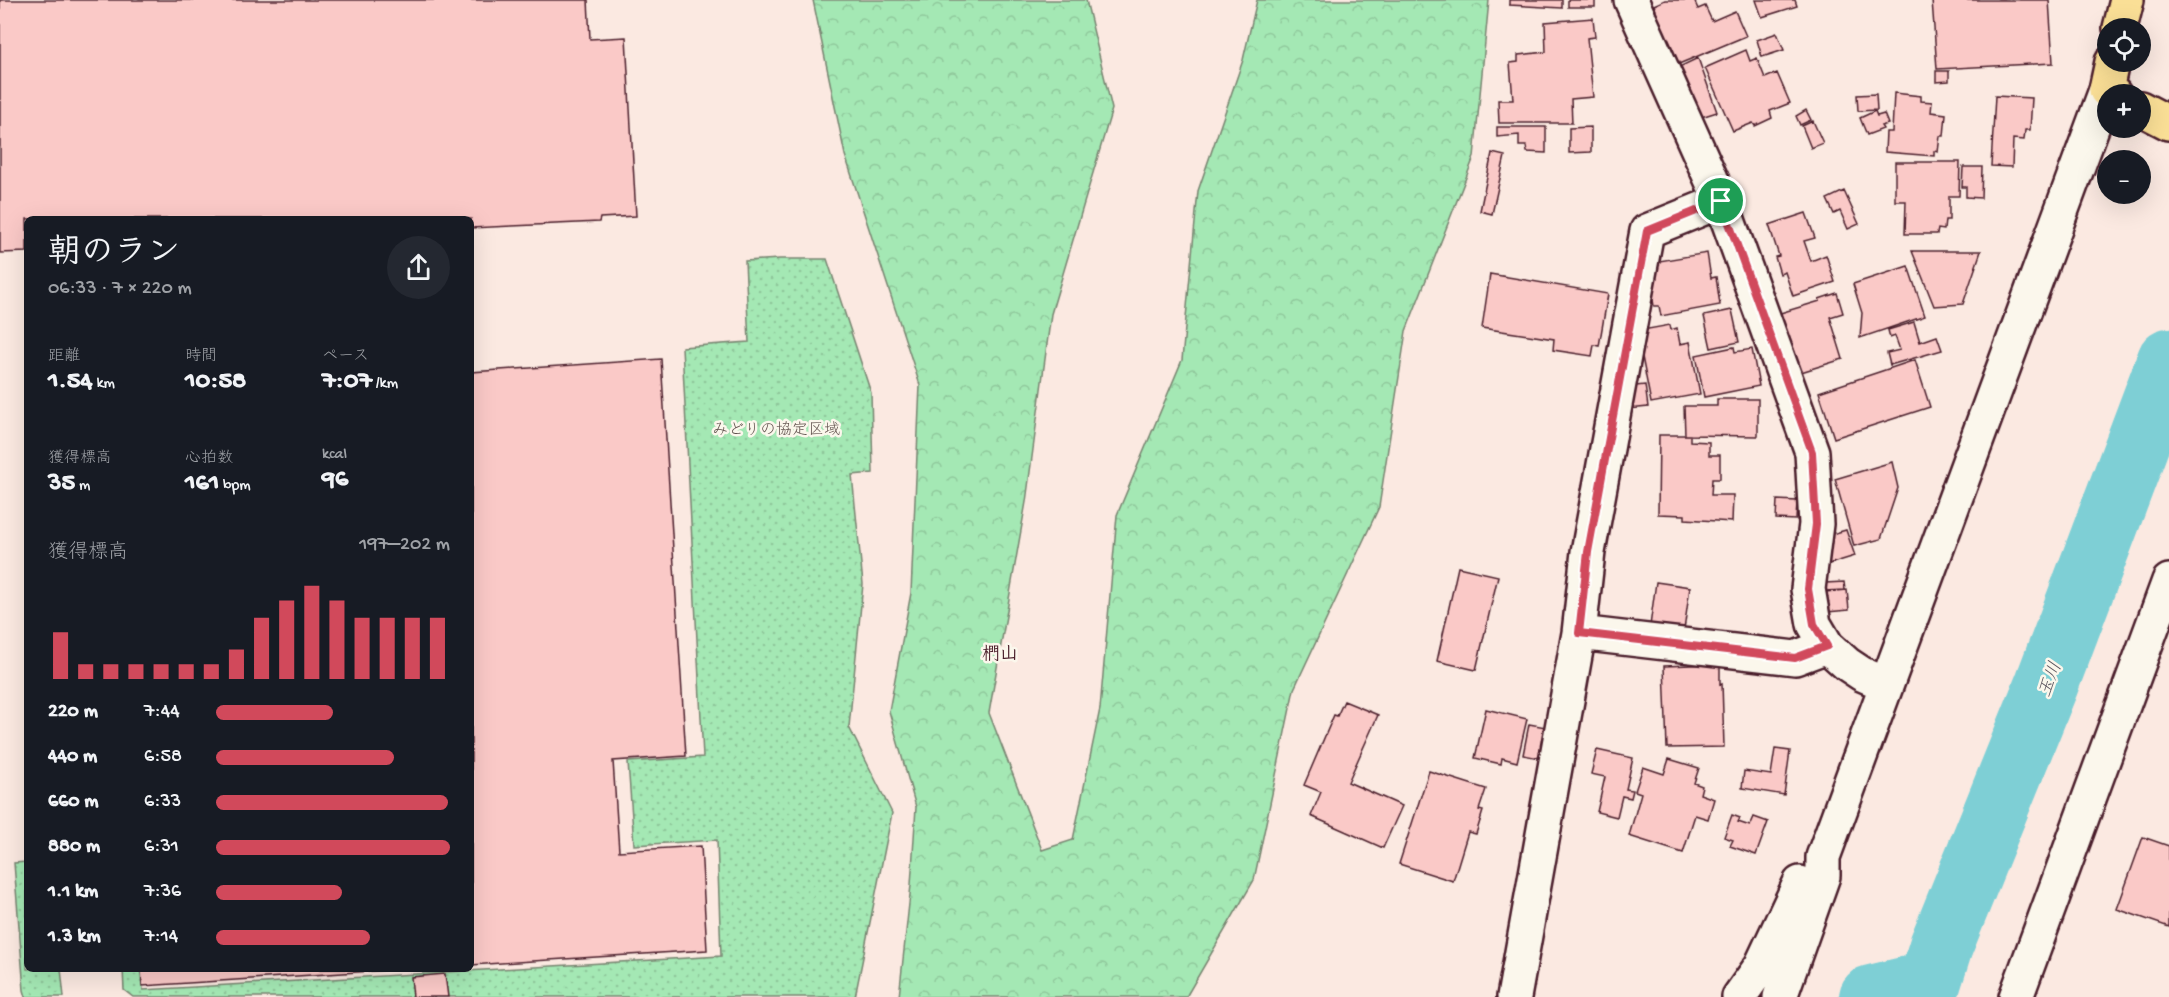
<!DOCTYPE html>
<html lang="ja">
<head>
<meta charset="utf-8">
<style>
	body { margin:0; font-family:"Gochi Hand","Klee One",sans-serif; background:#242831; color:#f1f3f6; height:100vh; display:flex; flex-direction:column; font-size:22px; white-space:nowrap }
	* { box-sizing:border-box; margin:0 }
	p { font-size:20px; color:#9ea1a6 }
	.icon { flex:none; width:33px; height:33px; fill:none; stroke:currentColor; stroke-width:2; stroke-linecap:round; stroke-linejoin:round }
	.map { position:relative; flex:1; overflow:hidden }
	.details { position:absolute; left:24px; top:216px; width:450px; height:756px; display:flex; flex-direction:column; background:#171b24; border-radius:9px; box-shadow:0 6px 24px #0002 }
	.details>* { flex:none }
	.fabs { position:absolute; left:2097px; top:18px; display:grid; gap:12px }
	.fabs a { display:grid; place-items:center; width:54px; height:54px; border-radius:50%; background:#171b24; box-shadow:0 6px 24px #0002; font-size:30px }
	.pin { position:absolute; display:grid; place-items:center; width:51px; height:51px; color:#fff; margin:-26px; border:3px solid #fff; border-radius:50%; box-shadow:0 2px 6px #0007 }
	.round { display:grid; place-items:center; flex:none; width:63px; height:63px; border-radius:32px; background:#242831 }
	.headline { display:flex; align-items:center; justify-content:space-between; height:102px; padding:0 24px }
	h1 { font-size:33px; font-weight:700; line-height:45px }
	.metrics { display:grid; grid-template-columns:repeat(3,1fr); gap:9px; height:102px; padding:6px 24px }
	.metrics div { display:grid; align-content:center }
	.metrics b { font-size:26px; font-weight:700 }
	.metrics small { font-size:16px; font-weight:400 }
	.metrics p { font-size:16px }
	.chart { height:168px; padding:12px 24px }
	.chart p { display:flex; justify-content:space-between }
	.chart svg { width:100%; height:108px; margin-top:6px; stroke:#d1495b; stroke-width:6 }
	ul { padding:0 24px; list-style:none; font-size:20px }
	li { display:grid; grid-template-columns:96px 72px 1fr; align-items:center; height:45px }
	li i { height:15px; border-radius:8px; background:#d1495b }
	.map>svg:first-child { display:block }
	.forest { fill:url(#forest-crowns); stroke:#778470; stroke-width:1.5 }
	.garden { fill:url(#garden-dots); stroke:#778470; stroke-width:1.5 }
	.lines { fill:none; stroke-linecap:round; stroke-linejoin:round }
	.river { stroke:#7ecfd5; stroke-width:64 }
	.building { fill:#fac9c7; stroke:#4a1f2b; stroke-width:1.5 }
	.minor-casing { stroke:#4a1f2b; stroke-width:38 }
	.major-casing { stroke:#4a1f2b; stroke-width:38 }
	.minor { stroke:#fbf7ec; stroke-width:33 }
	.major { stroke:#fadf96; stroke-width:33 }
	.route-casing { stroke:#fff; stroke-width:12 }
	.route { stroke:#d1495b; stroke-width:8 }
	.labels { text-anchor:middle; stroke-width:5; stroke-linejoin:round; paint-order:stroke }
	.park-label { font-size:16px; fill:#60514d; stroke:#fbf7ec }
	.neighbourhood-label { font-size:18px; font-weight:bold; fill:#4a1f2b; stroke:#fbf7ec }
	.water-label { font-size:18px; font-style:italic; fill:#5a545e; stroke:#fbf7ec }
</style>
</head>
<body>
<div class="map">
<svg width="2169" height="997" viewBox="0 0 2169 997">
	<defs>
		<pattern id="forest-crowns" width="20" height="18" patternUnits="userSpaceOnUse" patternTransform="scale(1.5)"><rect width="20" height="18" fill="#a4e8b4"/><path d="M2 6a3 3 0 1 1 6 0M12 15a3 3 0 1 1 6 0" fill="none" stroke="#8fc79b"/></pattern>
		<pattern id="garden-dots" width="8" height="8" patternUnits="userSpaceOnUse" patternTransform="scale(1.5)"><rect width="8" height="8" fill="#a4e8b4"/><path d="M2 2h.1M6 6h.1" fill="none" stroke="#8fc79b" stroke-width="1.8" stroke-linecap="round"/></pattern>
	</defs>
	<rect width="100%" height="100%" fill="#fbe9e1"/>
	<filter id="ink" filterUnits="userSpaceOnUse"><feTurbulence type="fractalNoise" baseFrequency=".0167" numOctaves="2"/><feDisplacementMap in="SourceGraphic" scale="12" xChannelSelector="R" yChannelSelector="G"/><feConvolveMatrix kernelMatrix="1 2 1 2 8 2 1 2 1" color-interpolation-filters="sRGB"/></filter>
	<g filter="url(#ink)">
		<path class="forest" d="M813 0H1086L1112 109 1051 314 1026 502 989 713 1042 850 1073 840 1100 709 1117 515 1182 360 1198 191 1243 60 1257 0H1489L1474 157 1406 331 1379 507 1294 689 1254 880 1186 997H899L911 885 916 807 889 711 911 593 920 385 845 155Z"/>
		<path class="garden" d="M780 259H827L871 393 873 473 852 475 863 584 849 727 892 813 855 997H133L124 990 123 969H141L143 990 721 956 717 840 634 845 628 762 703 757 682 347 749 342 745 261Z
			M27 862V969H61L64 997H26L24 990 14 863Z"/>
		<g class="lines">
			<path class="river" d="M1871 997 1929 983
				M1925 997 1941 946 2046 686 2169 360"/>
		</g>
		<path class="building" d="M0 0H588L590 39 626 37 636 216 600 218 599 222 471 228V219H27V252L0 253Z
			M1509 0H1562V8L1509 5Z
			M1568 0H1595V7H1568Z
			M1665 0H1694L1698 9 1705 6 1712 21 1735 11 1746 36 1674 66 1651 12 1656 10 1654 5Z
			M1756 0H1795L1797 6 1762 17Z
			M1932 0H2049L2053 63 1937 69Z
			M1593 18 1595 37 1587 38 1593 97 1571 99 1572 123H1499L1498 100H1513L1510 63 1518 62V55L1546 52 1545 22Z
			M1777 33 1784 50 1762 57 1757 40Z
			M1746 50 1750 61 1757 58 1765 78 1777 73 1790 103 1770 111 1772 118 1755 126 1753 123 1733 131 1705 68Z
			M1698 58 1717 112 1698 118 1677 68Z
			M1936 71H1949V81L1936 82Z
			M1894 93 1921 96V101L1932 102 1931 112 1946 114 1944 136H1940L1938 152 1934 151V156L1885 152 1886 132H1892Z
			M1876 94 1877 110 1858 111 1857 95Z
			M1995 96 2032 98 2030 130H2025L2024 140 2013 139 2012 167 1991 166Z
			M1806 110 1811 120 1800 125 1796 116Z
			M1875 111 1877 116 1884 114 1888 124 1881 126 1883 129 1867 135 1860 118Z
			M1813 121 1823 143 1811 148 1802 126Z
			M1497 127H1546V153L1527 152 1526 146H1519V135L1497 137Z
			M1591 127V152L1569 153V128Z
			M1492 153 1505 156 1492 214 1480 211Z
			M1895 162H1960L1959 196H1949V220H1945L1944 230 1938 229 1937 234H1905L1906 201H1895Z
			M1963 167H1982L1981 198 1966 197V187H1962Z
			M1844 191 1859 224 1848 229 1840 211 1834 214 1827 199Z
			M1806 213 1815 238 1804 241 1811 261 1826 255 1835 282 1793 296 1785 272 1780 274 1775 257 1779 256 1769 225Z
			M1912 251H1981L1963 304 1934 306Z
			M1707 253 1711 278 1716 277 1720 305 1661 316 1659 306H1654L1647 263Z
			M1908 266 1925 316 1860 338 1862 313 1853 284Z
			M1490 274 1608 294 1599 346 1594 345 1592 356 1553 350 1554 339 1482 328Z
			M1837 293 1843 313 1830 317 1843 359 1801 372 1792 344 1787 345 1777 314 1820 301 1819 299Z
			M1732 310 1739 342 1711 348 1704 316Z
			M1914 322 1920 342 1937 336 1942 350 1890 365 1887 353 1900 350 1895 336 1890 338 1888 330Z
			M1670 325 1671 330 1677 328 1680 344 1690 342 1700 394 1651 403 1637 331Z
			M1734 347 1735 352 1752 349 1759 386 1704 397 1696 355Z
			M661 359 686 756 613 761 619 851 701 846 707 950 471 965V372Z
			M1915 360 1930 407 1834 438 1819 392Z
			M1645 385 1648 407 1629 409 1626 387Z
			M1717 399H1758V436L1685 435 1684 406H1717Z
			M1659 435H1690V441L1709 442V455H1720V479H1712L1711 495H1733L1732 522 1685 519V515L1658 514Z
			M1892 462 1898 488 1881 539 1854 546 1835 479Z
			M1777 500 1797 501 1796 520 1776 519Z
			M1846 530 1855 556 1829 564 1824 550 1825 536Z
			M1458 567 1498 576 1476 670 1437 661Z
			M1656 582 1690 587 1683 637 1649 633Z
			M1844 582 1845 590 1825 591V583Z
			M1847 590 1849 610 1827 612 1825 592Z
			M1720 664V684L1722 683 1724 747 1667 748 1664 666Z
			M1344 701 1378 715 1348 782 1402 806 1383 848 1311 816 1321 792 1304 785 1334 715 1337 716Z
			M1486 709 1527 719 1517 762 1502 758 1501 764 1475 758Z
			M1529 724 1546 727 1539 758 1523 755Z
			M1775 749 1790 751 1784 795 1742 788 1744 771 1771 775Z
			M1597 750 1633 758 1626 789 1633 790 1631 798 1622 796 1617 817 1597 812 1605 777 1591 774Z
			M1669 759 1699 768 1694 783 1702 786 1700 794 1714 799 1708 819 1695 815 1683 853 1629 836 1641 793 1635 791 1643 767 1664 774Z
			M1429 771 1486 789 1479 810 1483 811 1476 834 1468 832 1453 881 1399 864Z
			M1732 815 1740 818 1738 822 1750 826 1754 817 1768 822 1756 855 1730 846 1733 840 1724 837Z
			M2143 837 2169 846V927L2117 909Z
			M141 969H404L142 986Z
			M445 974 448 997H413L411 977Z"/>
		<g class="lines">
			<g class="minor-casing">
				<path id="minor" d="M1631 0 1721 201 1812 452 1816 524 1808 589 1814 624 1827 646 1847 664 1862 674 1885 684
					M1579 633 1795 658 1827 646
					M1514 997 1579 633 1588 552 1647 231 1721 201
					M1739 997 1761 966 1800 883
					M1780 997 1823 876V857L2106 90
					M2016 997 2169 581"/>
			</g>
			<g class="major-casing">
				<path id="major" d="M2120 28 2127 0
					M2112 62 2106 90 2114 94
					M2140 108 2169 123"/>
			</g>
			<use href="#minor" class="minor"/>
			<use href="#major" class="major"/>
		</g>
	</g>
	<g class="lines" filter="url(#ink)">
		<g class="route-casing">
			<path id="route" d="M1721 201 1812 452 1816 524 1808 589 1814 624 1827 646 1795 658 1579 633 1588 552 1647 231Z"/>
		</g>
		<use href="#route" class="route"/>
	</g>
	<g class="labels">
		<g class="park-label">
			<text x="776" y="434">みどりの協定区域</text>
		</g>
		<g class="neighbourhood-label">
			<text x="1000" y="659">椚山</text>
		</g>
		<g class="water-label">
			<text transform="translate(2049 679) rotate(-69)" y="6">玉川</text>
		</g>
	</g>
</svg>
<div class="fabs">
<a><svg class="icon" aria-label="locate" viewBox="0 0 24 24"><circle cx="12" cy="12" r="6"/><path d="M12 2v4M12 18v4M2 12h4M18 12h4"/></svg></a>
<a>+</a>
<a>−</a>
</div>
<div class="pin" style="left:1721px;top:201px;background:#1e9e55"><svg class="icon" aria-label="arrive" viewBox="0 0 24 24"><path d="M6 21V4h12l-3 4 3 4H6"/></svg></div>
<section class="details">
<div class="headline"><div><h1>朝のラン</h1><p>06:33 · 7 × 220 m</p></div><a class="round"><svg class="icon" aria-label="share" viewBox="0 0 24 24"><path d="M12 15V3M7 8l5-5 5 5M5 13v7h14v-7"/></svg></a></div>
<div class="metrics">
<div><p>距離</p><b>1.54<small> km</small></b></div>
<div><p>時間</p><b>10:58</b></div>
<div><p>ペース</p><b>7:07<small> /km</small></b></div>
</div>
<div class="metrics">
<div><p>獲得標高</p><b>35<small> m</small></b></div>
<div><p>心拍数</p><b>161<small> bpm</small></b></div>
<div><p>kcal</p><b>96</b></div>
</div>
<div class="chart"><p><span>獲得標高</span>197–202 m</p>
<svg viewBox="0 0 160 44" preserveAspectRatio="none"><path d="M5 44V25M15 44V38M25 44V38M35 44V38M45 44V38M55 44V38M65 44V38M75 44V32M85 44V19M95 44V12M105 44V6M115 44V12M125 44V19M135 44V19M145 44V19M155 44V19"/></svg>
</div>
<ul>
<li><b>220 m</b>7:44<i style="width:50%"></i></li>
<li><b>440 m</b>6:58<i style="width:76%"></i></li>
<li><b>660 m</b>6:33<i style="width:99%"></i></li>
<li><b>880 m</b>6:31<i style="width:100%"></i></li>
<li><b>1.1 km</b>7:36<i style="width:54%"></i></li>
<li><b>1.3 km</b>7:14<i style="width:66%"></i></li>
</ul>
</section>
</div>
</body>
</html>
